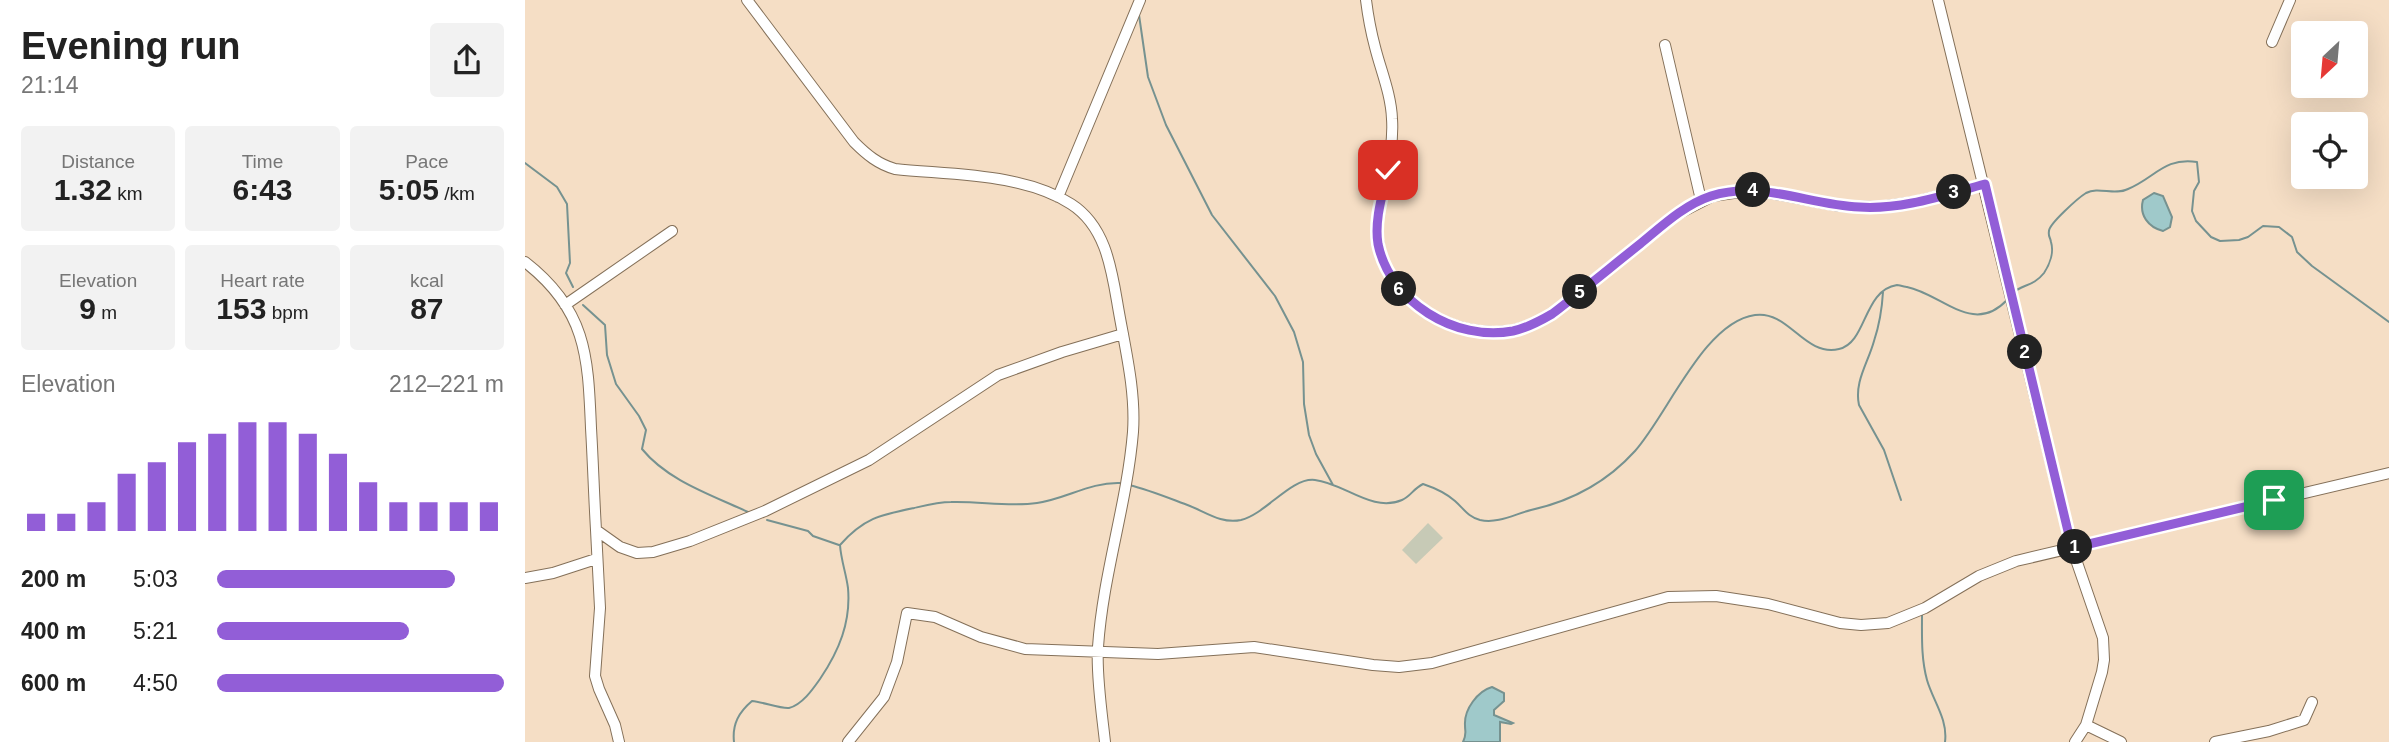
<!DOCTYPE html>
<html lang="en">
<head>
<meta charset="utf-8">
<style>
	body { margin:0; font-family:Helvetica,sans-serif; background:#f2f2f2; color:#222; height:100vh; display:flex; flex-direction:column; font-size:26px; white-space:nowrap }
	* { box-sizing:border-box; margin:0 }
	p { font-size:23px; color:#767676 }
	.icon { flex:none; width:38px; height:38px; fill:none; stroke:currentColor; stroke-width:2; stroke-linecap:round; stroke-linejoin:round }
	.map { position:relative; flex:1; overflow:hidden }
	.drawer { display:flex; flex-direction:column; background:#fff; width:525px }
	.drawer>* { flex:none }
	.needle { width:46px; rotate:206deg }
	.tools { position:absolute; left:1766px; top:21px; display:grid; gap:14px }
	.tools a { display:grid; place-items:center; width:77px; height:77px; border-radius:7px; background:#fff; box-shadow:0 7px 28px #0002; font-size:35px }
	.pin { position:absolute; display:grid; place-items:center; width:60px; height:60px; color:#fff; margin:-30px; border-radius:14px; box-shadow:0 4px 10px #0006 }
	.km { position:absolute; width:35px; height:35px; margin:-18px; border-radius:50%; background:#222; color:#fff; font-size:19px; line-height:35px; text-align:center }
	.round { display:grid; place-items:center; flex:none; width:74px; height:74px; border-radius:7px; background:#f2f2f2 }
	.overview { display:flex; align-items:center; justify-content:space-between; height:119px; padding:0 21px }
	h1 { font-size:38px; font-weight:700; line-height:52px }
	.metrics { display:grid; grid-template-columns:repeat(3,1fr); gap:10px; height:119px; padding:7px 21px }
	.metrics div { display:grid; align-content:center; border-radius:7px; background:#f2f2f2; text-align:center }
	.metrics b { font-size:30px; font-weight:700 }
	.metrics small { font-size:19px; font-weight:400 }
	.metrics p { font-size:19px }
	.chart { height:196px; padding:14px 21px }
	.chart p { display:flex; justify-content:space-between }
	.chart svg { width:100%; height:126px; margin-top:7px; stroke:#925ed7; stroke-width:6 }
	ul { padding:0 21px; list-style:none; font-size:23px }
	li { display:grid; grid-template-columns:112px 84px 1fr; align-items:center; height:52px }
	li i { height:18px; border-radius:9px; background:#925ed7 }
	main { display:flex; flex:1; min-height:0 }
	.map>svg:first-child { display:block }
	.green { fill:#c7cab6 }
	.water { fill:#9fc9ca; stroke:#769290; stroke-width:2 }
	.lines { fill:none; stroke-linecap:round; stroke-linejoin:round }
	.stream { stroke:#769290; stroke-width:2 }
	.minor-casing { stroke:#847059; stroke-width:12 }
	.minor { stroke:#fff; stroke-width:10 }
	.route-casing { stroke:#fff; stroke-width:14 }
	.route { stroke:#925ed7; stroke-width:9 }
</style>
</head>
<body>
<main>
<section class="drawer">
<div class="overview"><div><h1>Evening run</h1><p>21:14</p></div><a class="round"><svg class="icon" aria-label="share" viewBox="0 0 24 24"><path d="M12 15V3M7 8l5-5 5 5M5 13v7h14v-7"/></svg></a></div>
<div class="metrics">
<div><p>Distance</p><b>1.32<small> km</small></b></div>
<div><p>Time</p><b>6:43</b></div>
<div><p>Pace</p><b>5:05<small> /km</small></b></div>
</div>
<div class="metrics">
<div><p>Elevation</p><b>9<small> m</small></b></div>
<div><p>Heart rate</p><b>153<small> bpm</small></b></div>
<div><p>kcal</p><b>87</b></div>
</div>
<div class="chart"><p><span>Elevation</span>212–221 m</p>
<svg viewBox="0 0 160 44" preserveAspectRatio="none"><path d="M5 44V38M15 44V38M25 44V34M35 44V24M45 44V20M55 44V13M65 44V10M75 44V6M85 44V6M95 44V10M105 44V17M115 44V27M125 44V34M135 44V34M145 44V34M155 44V34"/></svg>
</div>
<ul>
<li><b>200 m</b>5:03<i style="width:83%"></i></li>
<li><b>400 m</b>5:21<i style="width:67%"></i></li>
<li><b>600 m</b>4:50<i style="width:100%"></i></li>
</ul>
</section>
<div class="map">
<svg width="1864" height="742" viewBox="0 0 1864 742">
	<rect width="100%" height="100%" fill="#f5dec5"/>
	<path class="green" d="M903 523 918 538 891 564 877 550Z"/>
	<path class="water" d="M1629 193 1638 196 1647 217 1645 227 1638 231C1623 227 1614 215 1618 200Z
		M967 687 979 693V701L969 710V715L988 723 986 724 975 722V742H938C942 734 940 733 940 725 939 709 953 691 967 687Z"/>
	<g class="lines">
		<path class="stream" d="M614 15 623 77 641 125 687 215 750 296 769 332 778 362 779 404 784 435 791 454 808 485
			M0 163 32 187 42 204 45 263 41 273 48 287
			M1358 292C1357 309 1354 326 1349 341 1343 363 1329 382 1334 405L1359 450 1376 500
			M1488 293C1497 284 1508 287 1519 273 1525 264 1529 252 1526 242 1525 236 1523 237 1524 231 1524 224 1553 198 1561 193 1574 186 1589 196 1603 189 1630 178 1639 157 1672 162L1674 182 1669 191 1667 211 1671 221 1686 237 1695 241 1714 240 1723 237 1738 226 1754 227 1767 237 1772 252 1787 266 1864 322
			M58 305 80 325 82 355 91 384 114 416 121 430 117 449C143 481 187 495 223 512
			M604 485C625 490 646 499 665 506 682 513 697 524 716 520 741 514 766 477 790 480 819 483 847 513 877 500 886 496 888 489 898 484 910 488 921 493 930 501 939 509 943 517 955 520 973 524 990 514 1006 510 1047 501 1082 482 1110 451 1143 414 1179 322 1230 315 1264 310 1279 357 1314 349 1342 343 1338 290 1372 285 1373 285 1381 287 1382 287 1417 294 1448 336 1482 300
			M242 520 283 531 288 536 314 545
			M1397 614C1397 636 1396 658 1402 680 1408 701 1423 719 1420 742
			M209 742C207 724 214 712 227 701 238 702 256 709 264 708 277 705 288 689 295 679 314 651 326 622 323 588 321 573 316 560 315 545 339 518 355 515 389 508 402 505 414 502 426 502 455 501 483 507 512 503 541 499 565 482 595 483"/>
		<g class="minor-casing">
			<path id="minor" d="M222 0 329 142C342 155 353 164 370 169 426 175 498 173 546 204 579 225 586 265 592 301 599 344 611 389 608 432 602 504 578 574 573 647 571 675 577 714 580 742
				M841 0C843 16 846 32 850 47 856 71 866 94 867 119 870 161 849 202 853 240 859 296 919 334 972 332 993 332 1010 324 1027 314L1151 215 1188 196 1229 190 1315 206 1355 207 1390 202 1460 184
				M1413 0 1547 548 1578 638 1579 660 1577 672 1561 725 1550 742
				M1747 42 1765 0
				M1140 45 1176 200
				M533 197 615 0
				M0 262C62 310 63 357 66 428 68 462 69 496 71 530L95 547 112 553 128 552 165 541 240 511 344 460 473 375 537 352 598 334
				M40 305 147 231
				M71 530 75 608 70 676 74 689 90 725 94 742
				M0 578 28 573 71 559
				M1561 725 1596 742
				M323 742 359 697 372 662 382 613 410 617 456 637 500 649 633 654 729 647 848 665 874 667 907 663 1143 597 1191 596 1243 604 1315 623 1336 625 1363 623 1400 608 1454 576 1491 561 1864 473
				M1690 742 1744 731 1779 720 1787 702"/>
		</g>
		<use href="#minor" class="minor"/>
	</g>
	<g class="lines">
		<g class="route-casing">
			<path id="route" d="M863 170C858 193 849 220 853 244 865 302 930 342 988 331 1002 328 1015 321 1027 314 1057 291 1086 267 1115 244 1137 226 1159 205 1186 196 1236 180 1284 205 1334 207 1377 210 1419 195 1460 184L1547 548 1749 500"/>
		</g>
		<use href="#route" class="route"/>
	</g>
</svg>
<div class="tools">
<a><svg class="needle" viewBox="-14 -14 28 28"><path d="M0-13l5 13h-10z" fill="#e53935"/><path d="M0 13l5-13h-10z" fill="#767676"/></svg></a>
<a><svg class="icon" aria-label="locate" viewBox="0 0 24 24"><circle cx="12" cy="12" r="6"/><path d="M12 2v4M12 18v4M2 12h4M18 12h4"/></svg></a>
</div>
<div class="pin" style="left:1749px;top:500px;background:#1e9e55"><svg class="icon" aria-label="arrive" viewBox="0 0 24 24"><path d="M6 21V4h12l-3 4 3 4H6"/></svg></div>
<div class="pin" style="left:863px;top:170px;background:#d93025"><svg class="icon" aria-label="check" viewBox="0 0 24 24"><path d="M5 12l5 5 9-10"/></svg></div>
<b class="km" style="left:1550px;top:547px">1</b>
<b class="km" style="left:1500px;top:352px">2</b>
<b class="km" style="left:1429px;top:192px">3</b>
<b class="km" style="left:1228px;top:190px">4</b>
<b class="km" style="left:1055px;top:292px">5</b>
<b class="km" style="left:874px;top:289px">6</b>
</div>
</main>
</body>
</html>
